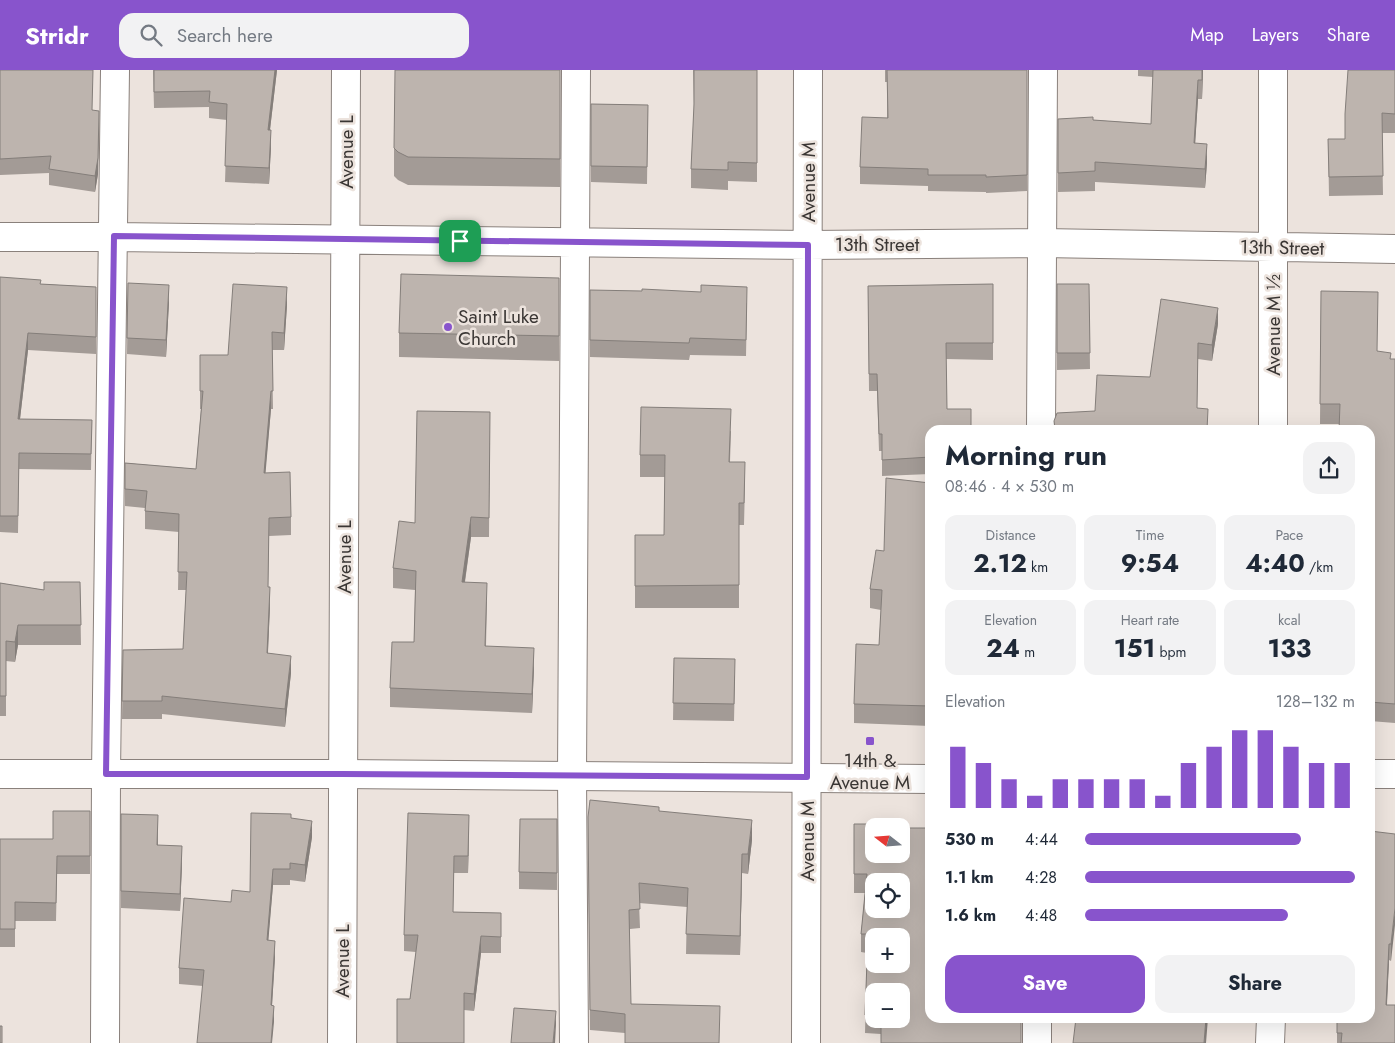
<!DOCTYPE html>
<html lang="en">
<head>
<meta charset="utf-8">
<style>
	body { margin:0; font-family:Jost,sans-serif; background:#f2f2f3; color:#1f2937; height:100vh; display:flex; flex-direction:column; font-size:19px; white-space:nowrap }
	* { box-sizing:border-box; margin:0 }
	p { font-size:16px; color:#747a83 }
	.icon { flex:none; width:28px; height:28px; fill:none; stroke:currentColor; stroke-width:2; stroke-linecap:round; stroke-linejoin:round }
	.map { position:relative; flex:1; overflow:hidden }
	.details { position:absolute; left:925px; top:355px; width:450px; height:598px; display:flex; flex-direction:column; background:#fff; border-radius:15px; box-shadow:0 5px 20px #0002 }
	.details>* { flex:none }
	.needle { width:32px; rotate:287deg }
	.fabs { position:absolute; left:865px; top:748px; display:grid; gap:10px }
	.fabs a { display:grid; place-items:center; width:45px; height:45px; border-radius:10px; background:#fff; box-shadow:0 5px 20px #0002; font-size:25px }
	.pin { position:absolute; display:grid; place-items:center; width:42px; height:42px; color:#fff; margin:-21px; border-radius:10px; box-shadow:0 2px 8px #0006 }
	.round { display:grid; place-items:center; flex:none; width:52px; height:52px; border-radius:15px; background:#f2f2f3 }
	.headline { display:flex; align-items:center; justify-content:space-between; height:85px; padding:0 20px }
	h1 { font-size:28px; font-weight:700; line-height:38px }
	.stats { display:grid; grid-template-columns:repeat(3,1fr); gap:8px; height:85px; padding:5px 20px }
	.stats div { display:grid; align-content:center; border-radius:12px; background:#f2f2f3; text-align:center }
	.stats b { font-size:25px; font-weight:700 }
	.stats small { font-size:14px; font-weight:400 }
	.stats p { font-size:14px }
	.chart { height:140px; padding:10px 20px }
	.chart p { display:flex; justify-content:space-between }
	.chart svg { width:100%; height:90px; margin-top:5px; stroke:#8854cc; stroke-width:6 }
	.primary-button { display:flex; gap:10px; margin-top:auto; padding:10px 20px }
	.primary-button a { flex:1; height:58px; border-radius:15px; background:#8854cc; color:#fff; font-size:20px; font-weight:700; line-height:58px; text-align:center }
	.primary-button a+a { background:#f2f2f3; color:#1f2937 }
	ul { padding:0 20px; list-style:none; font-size:16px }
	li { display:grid; grid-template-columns:80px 60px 1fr; align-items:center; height:38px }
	li i { height:12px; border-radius:6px; background:#8854cc }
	header { display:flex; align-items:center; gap:30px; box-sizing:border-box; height:70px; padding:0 25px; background:#8854cc; color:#fff }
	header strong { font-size:24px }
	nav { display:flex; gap:28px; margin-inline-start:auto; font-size:18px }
	.search { width:350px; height:45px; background:#f2f2f3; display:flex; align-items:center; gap:12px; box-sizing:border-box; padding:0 18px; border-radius:15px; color:#747a83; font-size:19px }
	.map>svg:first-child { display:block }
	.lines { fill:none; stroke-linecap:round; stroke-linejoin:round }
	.minor-casing { stroke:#8a817c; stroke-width:30 }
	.major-casing { stroke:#8a817c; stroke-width:30 }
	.minor { stroke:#fff; stroke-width:28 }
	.major { stroke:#fff; stroke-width:28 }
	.wall { fill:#a39b96; fill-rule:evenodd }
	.shaded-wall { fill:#847e7a }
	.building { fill:#bdb4ae; stroke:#847e7a; fill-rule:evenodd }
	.route-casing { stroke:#fff; stroke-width:10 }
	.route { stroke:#8854cc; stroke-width:6 }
	.poi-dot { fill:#8854cc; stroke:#ece3dd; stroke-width:2 }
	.labels { text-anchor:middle; stroke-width:5; stroke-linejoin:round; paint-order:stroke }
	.street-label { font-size:19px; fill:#3a3634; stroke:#ece3dd }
	.poi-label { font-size:19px; fill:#3a3634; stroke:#ece3dd; text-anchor:start }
</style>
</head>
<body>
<header>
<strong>Stridr</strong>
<div class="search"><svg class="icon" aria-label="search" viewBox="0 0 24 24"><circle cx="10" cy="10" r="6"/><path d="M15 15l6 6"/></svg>Search here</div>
<nav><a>Map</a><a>Layers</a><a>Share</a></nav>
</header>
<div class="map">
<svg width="1395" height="973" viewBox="0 0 1395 973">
	<rect width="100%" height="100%" fill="#ece3dd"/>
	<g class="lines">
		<g class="minor-casing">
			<path id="minor" d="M1273 0V360
				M0 167H114L808 175 1043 173 1395 179
				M1041 360 1043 0
				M105 973 106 704 115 0
				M342 973 346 0
				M574 973 572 706 576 0
				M806 973 808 0
				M1037 973V948
				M1270 973 1271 948"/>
		</g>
		<g class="major-casing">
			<path id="major" d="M0 704H343L930 709
				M1370 704H1395"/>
		</g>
		<use href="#minor" class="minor"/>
		<use href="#major" class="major"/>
	</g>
	<path class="wall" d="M0 0 92 41 98 104 95 122 49 115V103L0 105Z
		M153 0H277L270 60 271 76 269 114 225 112 227 50 209 48V37L154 38Z
		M560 0V117L408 115 398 110 394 106V78Z
		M693 0H757V112L728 111V120L691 118V99L694 39Z
		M885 0H1027V121L986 123V122L928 121V116L860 114V97L887 48V12H885Z
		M1138 0H1203L1202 29H1198L1195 73 1207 93 1205 118 1095 112V121L1058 122V103L1093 50 1151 54 1153 7 1138 6Z
		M1395 0V63H1382L1383 125 1329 126 1328 69H1345Z
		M591 34 648 35 647 114 591 112Z
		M0 207 41 214 96 217V284L28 280 20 349 92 350 91 400 19 399 18 463 0 462Z
		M559 208V291L399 287V263Z
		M128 213 169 232 166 287 127 284Z
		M993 214V290L946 289 947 339 930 360V404L882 406V381H879L877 321H869L868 216Z
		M1057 214H1089L1090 299 1057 300Z
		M590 220 747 233 746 286 690 285 689 290 590 287Z
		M1321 221 1377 281 1391 289H1395V653L1370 651V360L1339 354H1320Z
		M287 235 284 280H272L273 339H271L265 403 291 447V465L269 466 268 517 270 535 268 583 291 603 285 657 162 644V649H122L123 580 183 579 186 520H178L179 462 145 459V438L125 436V393L196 399 201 339H200V285H228Z
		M1218 254 1212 291 1198 289 1197 338 1208 360H1054V351L1095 341 1150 307Z
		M490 342 489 467H471L465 512 487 532 486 576 534 597 532 643 390 637V618L414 572 415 520 393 518V498L415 453Z
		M731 361 730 392 745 414 744 455H739V538H635V465H664L665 407H640V385Z
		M930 413V656L854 653V634L879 575 881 540 870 538V519L884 481Z
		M80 512 81 575H18L15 592 6 591V646H0V513L44 520Z
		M674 588 735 606 734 651 673 650Z
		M90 741V804H57L56 851H15V877H0V769H53Z
		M659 741 752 770 748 804 742 803 740 885 686 884 687 837 639 833 640 858 630 859 625 963 590 960 588 747Z
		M121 744 158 762V775L182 793 180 841 121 838Z
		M291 748 312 767 305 812 290 810V815H273L268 870 275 887 272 935 274 952 203 916 179 914V898L250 822Z
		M557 749V820L519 819V802Z
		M854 754H902V758H930V865L928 888H930V948H1021V973H881V964L865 963 867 883 861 882V864L865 823H854ZM874 756H901V784H874ZM874 811H901V839H874ZM874 866H901V894H874ZM874 921H901V949H874Z
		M469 761 468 803H454L453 842 501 843V883H481L474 941 464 940 410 929 416 882 404 881V865Z
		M1395 764 1391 891 1389 890 1387 935 1395 973H1337V963L1370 948Z"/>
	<path class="shaded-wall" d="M275 0H277L268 76V60Z
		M1202 0H1203L1202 29Z
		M1198 10V29L1194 92V73Z
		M99 58 98 104 95 122V106Z
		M271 60V76L269 114V98Z
		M1207 74V93L1205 118V99Z
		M169 215V232L166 287V270Z
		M287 217V235L284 280V263Z
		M1218 238V254L1212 291V275Z
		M28 263V280L18 366V349Z
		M271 321V339L264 421V403Z
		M471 447V467L462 531V512Z
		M270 517V535L267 601V583Z
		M18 555V575L15 592V572Z
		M534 578V597L532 643V624Z
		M291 586V603L285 657V639Z
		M158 745V762L157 791V775Z
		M469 745V761L468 803V786Z
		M752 750V770L748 804V784Z
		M312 751V767L305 812V795Z
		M182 776V793L180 841V824Z
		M742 784V803L740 885V866Z
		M273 799V815L267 887V870Z
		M1395 838V855L1391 891V874Z
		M930 846V865L926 906V887Z
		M481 866V883L474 941V924Z
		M275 871V887L271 952V935Z
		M1389 874V890L1386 951V935Z
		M274 936V952L272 973H271Z
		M556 941V955L555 973H553Z
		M1206 948H1208L1206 973H1204Z"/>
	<path class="building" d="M0 0H93L92 40 99 41 98 88 95 106 49 99 51 86 0 89Z
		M154 0H275L268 60H271L269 98 225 96 227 34 209 32 210 21 154 22Z
		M395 0H560V89L408 87 398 82 394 78Z
		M694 0H757V93L728 92V100L691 99 694 34Z
		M887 0H1027V105L986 107V105H928V99L860 97 862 47 888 48Z
		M1153 0H1202V10H1198L1194 73 1207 74 1205 99 1095 92V101L1058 103V49L1093 47V50L1151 54Z
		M1348 0H1395V44L1382 43 1383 106 1329 107 1328 69H1345V44Z
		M591 34 648 35 647 97 591 96Z
		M401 204 559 208V266L399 263Z
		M0 207 41 210 40 214 96 217V267L28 263 18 349 92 350 91 384 19 383 18 446H0Z
		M128 213 169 215 166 270 127 268Z
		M233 214 287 217 284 263 272 262 273 321H271L264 403 290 402 291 447 269 448 268 517H270L267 583 291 586 285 639 162 626V631H122L123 580 183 579 187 502H178L179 444 145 441 147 421 125 419V393L196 399 203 321H200V285H228Z
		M993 214V273H946L947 339H971V360H930V387L882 390V364H879L877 304H869L868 216Z
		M1057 214H1089L1090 283H1057Z
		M701 215 747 217 746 270 690 268 689 273 590 270V220L642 221V219L701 222Z
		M1321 221 1378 222 1377 281 1391 283 1390 289H1395V634L1370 632V360H1339L1340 334H1320Z
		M1161 229 1218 238 1212 275 1198 273 1197 338 1208 339 1207 360H1055L1054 351 1057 343 1095 341 1097 305 1150 307Z
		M641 337 731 339 729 392H745L744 433H739V515L635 516V465H664L665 385H640Z
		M417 341 490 342 489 448 471 447 462 512 487 513 485 576 534 578 532 624 390 618 392 572H414L416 501 393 498 399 451 415 453Z
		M886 408 930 413V636L854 634 856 574 879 575 882 520 870 519 876 480 884 481Z
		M44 512H80L81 555H18L15 572 6 571V626H0V513L44 520Z
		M674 588 735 589 734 634 673 633Z
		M590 730 659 737V741L752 750 748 784H742L740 866 686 864 688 818 639 813 640 839 629 840 631 934 720 936 719 973H625V944L590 940 588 747Z
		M53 741H90V786H57L56 833 15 832V859H0V769H53Z
		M251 743 291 744V748L312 751 305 795 290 793V799H273L267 870 275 871 271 935 274 936 271 973H197L204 900 179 898 184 828 231 832 232 820 250 822Z
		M408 743 469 745 468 786H454L453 842 501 843V867L481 866 474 924 464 923V973H397V929H410L418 865H404Z
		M121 744 158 745 157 775 182 776 180 824 121 821Z
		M520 749H557V803L519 802Z
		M854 754H902V758H930V846L926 887 930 888V948H1021V973H881V949H901V921H874V945H865L868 864H861L867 804H854ZM874 756H901V784H874ZM874 811H901V839H874ZM874 866H901V894H874Z
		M1370 761 1395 764V838L1391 874H1389L1386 935H1395V973H1341L1342 963H1337V948H1370Z
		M514 938 556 941 553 973H511Z
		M1076 948H1206L1204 973H1073Z
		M0 956H2V973H0Z"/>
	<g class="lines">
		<g class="route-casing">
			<path id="route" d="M114 166 808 175 807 707 343 704H106Z"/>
		</g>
		<use href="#route" class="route"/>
	</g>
	<g class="poi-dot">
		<circle cx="448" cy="257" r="5"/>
		<rect x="865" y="666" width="10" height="10" rx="2.5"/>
	</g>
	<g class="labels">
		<g class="street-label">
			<text transform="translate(346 82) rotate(-90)" y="7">Avenue L</text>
			<text transform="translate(808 112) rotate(-90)" y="7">Avenue M</text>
			<text x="877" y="181">13th Street</text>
			<text transform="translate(1282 177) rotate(1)" y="7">13th Street</text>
			<text transform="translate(1273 255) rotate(-90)" y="7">Avenue M ½</text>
			<text transform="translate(344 487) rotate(-90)" y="7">Avenue L</text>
			<text transform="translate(807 771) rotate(-90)" y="7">Avenue M</text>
			<text transform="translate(342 891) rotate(-90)" y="7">Avenue L</text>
		</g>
		<g class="poi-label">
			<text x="458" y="253">Saint Luke<tspan x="458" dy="22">Church</tspan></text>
			<text x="870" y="697" text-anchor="middle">14th &amp;<tspan x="870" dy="22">Avenue M</tspan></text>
		</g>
	</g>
</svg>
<div class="fabs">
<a><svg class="needle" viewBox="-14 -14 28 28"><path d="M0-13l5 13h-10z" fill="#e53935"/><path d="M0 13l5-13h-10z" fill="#747a83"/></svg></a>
<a><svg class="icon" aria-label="locate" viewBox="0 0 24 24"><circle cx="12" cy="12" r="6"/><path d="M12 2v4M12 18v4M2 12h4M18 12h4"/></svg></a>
<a>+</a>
<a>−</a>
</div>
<div class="pin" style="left:460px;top:171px;background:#1e9e55"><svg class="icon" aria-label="arrive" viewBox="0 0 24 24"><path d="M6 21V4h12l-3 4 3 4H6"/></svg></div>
<section class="details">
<div class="headline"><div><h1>Morning run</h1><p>08:46 · 4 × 530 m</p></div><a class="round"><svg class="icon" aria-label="share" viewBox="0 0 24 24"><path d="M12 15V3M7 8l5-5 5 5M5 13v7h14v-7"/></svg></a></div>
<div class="stats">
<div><p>Distance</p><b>2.12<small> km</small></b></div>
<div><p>Time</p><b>9:54</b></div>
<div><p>Pace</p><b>4:40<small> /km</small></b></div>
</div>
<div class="stats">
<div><p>Elevation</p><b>24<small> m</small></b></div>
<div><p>Heart rate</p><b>151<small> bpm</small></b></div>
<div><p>kcal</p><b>133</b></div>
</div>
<div class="chart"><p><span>Elevation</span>128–132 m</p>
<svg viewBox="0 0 160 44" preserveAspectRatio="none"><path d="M5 44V14M15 44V22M25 44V30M35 44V38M45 44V30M55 44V30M65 44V30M75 44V30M85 44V38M95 44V22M105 44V14M115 44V6M125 44V6M135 44V14M145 44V22M155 44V22"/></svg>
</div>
<ul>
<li><b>530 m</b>4:44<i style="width:80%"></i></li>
<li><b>1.1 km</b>4:28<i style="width:100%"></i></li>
<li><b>1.6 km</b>4:48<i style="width:75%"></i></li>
</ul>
<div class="primary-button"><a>Save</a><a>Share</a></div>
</section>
</div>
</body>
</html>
